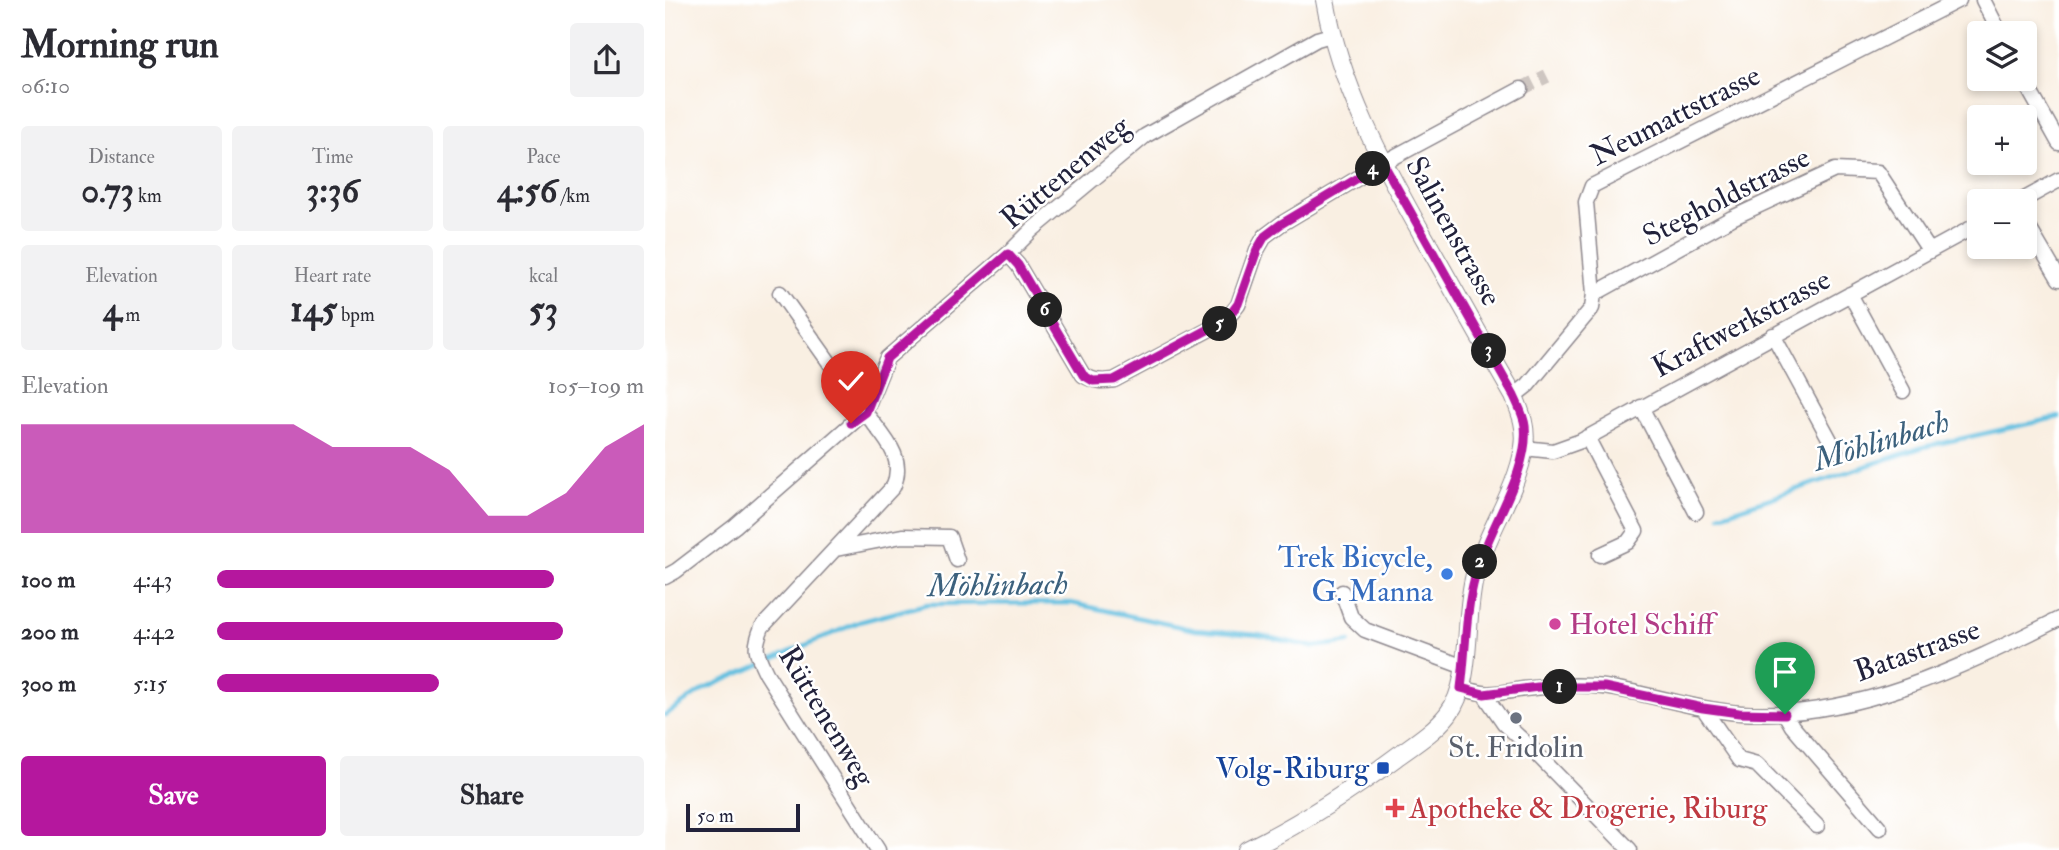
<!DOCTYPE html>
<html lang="en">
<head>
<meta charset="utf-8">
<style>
	body { margin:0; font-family:"IM FELL Double Pica",serif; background:#f2f2f3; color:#2b2b33; height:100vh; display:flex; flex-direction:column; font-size:26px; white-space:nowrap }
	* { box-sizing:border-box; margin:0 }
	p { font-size:23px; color:#7c7c81 }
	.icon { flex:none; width:38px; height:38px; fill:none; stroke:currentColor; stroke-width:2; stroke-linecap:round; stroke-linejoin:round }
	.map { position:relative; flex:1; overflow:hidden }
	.side { display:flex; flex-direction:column; background:#fff; width:665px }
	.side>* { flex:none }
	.fabs { position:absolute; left:1302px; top:21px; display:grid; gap:14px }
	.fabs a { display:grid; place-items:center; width:70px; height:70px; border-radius:7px; background:#fff; box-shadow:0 4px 10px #0003; font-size:35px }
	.scale { position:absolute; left:21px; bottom:18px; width:114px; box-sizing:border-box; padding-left:7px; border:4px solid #22223b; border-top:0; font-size:19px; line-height:24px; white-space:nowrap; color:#22223b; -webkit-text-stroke:5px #fff; paint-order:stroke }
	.pin { position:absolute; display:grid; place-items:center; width:60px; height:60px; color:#fff; margin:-72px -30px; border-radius:50% 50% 50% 0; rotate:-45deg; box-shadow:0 0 7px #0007 }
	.pin .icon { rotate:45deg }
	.km { position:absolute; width:35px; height:35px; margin:-18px; border-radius:50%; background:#222; color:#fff; font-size:19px; line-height:35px; text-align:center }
	.round { display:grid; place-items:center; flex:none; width:74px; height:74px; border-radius:7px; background:#f2f2f3 }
	.headline { display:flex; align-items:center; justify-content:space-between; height:119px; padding:0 21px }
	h1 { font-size:38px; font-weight:700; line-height:52px }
	.stats { display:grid; grid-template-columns:repeat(3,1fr); gap:10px; height:119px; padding:7px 21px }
	.stats div { display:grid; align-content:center; border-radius:7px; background:#f2f2f3; text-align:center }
	.stats b { font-size:35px; font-weight:700 }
	.stats small { font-size:19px; font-weight:400 }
	.stats p { font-size:19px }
	.chart { height:196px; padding:14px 21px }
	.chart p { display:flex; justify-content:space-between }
	.chart svg { width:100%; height:126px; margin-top:7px; fill:#b5179e; opacity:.7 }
	.cta { display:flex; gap:14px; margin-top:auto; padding:14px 21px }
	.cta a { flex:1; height:80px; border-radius:7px; background:#b5179e; color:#fff; font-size:28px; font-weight:700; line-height:80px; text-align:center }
	.cta a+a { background:#f2f2f3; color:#2b2b33 }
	ul { padding:0 21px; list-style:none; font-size:23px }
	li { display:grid; grid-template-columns:112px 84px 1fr; align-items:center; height:52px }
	li i { height:18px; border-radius:9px; background:#b5179e }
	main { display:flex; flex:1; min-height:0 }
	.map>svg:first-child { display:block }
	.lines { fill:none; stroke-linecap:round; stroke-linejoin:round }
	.stream { stroke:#62bfe0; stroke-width:4.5 }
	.minor-tunnel { stroke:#cec6c1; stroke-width:14; stroke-dasharray:14 7; stroke-linecap:butt }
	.minor-casing { stroke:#8e888e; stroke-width:17 }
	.tertiary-casing { stroke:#8e888e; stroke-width:20 }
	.minor { stroke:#fff; stroke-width:14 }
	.tertiary { stroke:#fff; stroke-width:18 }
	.route-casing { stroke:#fff; stroke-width:14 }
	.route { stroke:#b5179e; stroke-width:9 }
	.shop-dot { fill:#3f7fe0; stroke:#fff; stroke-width:2.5 }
	.hotel-dot { fill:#d1479c; stroke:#fff; stroke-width:2.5 }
	.worship-dot { fill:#6b7280; stroke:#fff; stroke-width:2.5 }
	.transit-dot { fill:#1a4fb4; stroke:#fff; stroke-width:2.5 }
	.health-dot { fill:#e0444e; stroke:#fff; stroke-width:2.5 }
	.labels { text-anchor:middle; stroke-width:5; stroke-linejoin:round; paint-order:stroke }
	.street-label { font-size:30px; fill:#22223b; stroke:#fff }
	.shop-label { font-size:30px; fill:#366cbe; stroke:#fff; text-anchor:end }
	.hotel-label { font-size:30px; fill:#b23c85; stroke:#fff; text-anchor:start }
	.worship-label { font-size:30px; fill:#5b616d; stroke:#fff }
	.transit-label { font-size:30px; fill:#164399; stroke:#fff; text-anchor:end }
	.health-label { font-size:30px; fill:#be3a42; stroke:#fff; text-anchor:start }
	.water-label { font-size:32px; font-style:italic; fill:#3c617d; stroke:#fff }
</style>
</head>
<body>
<main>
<section class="side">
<div class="headline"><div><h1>Morning run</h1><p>06:10</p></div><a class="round"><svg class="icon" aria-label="share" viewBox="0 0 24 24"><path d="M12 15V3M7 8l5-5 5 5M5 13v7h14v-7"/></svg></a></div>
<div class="stats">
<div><p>Distance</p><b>0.73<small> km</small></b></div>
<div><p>Time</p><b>3:36</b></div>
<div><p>Pace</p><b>4:56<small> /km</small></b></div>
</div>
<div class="stats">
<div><p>Elevation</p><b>4<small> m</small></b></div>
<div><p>Heart rate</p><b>145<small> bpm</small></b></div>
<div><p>kcal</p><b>53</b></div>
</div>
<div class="chart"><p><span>Elevation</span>105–109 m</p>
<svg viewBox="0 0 160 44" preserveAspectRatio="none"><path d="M0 44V6L10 6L20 6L30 6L40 6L50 6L60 6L70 6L80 14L90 14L100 14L110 22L120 38L130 38L140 30L150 14L160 6V44z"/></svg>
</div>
<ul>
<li><b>100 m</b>4:43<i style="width:79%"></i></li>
<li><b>200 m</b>4:42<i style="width:81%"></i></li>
<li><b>300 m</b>5:15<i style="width:52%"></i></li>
</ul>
<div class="cta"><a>Save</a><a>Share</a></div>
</section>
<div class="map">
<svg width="1394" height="850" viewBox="0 0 1394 850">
	<rect width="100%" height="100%" fill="#fff"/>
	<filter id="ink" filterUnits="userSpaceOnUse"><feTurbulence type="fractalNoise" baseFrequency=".0143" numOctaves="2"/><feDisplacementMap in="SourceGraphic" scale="14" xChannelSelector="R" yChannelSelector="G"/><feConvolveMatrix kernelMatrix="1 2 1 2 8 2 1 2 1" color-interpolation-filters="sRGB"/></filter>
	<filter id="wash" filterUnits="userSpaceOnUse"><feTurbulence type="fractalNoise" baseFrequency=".00686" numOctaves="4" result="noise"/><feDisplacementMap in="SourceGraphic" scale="28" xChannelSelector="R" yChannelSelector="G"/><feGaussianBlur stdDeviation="1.57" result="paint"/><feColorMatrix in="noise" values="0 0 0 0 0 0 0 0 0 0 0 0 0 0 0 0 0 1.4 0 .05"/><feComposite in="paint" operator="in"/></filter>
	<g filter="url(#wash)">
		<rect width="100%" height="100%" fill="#f9efe2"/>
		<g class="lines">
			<path class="stream" d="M1055 515 1258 447 1394 417
				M0 715 39 689 194 622 262 604 406 603 530 630 593 635 648 647 685 642"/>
		</g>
	</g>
	<g filter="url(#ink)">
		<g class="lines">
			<path class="minor-tunnel" d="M856 89 882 76"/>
			<g class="minor-casing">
				<path id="minor" d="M1318 0 1335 33
					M1358 79 1394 143
					M1356 201 1394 180
					M1360 221 1394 279
					M343 254 353 265 418 375C429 381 436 382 449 380L560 321 573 305 592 250 600 236 616 224 718 163 856 89
					M115 293 179 383 187 389 206 395
					M929 294 1067 218 1170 170 1213 172 1264 250
					M1185 294 1238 391
					M1108 335 1171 451
					M849 396 863 385 927 308 929 294 921 202 927 186 1294 0
					M976 407 1031 512
					M922 437 971 531 963 542 935 555
					M859 448 888 451 916 441 1314 224
					M171 549 237 536 284 537 292 560
					M0 577 11 571 70 526 200 412
					M677 592 686 617 700 630 799 667
					M796 688C803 690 810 692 817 693 830 695 846 691 859 689 885 686 914 684 939 687 985 693 1029 710 1076 713 1189 720 1295 668 1394 619
					M819 694 839 723 866 748 965 850
					M1038 708 1074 760 1092 765 1152 826
					M1120 714 1127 726 1215 828
					M213 850 101 673C91 652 88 649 97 627L228 487C242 456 217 436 200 412L222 358 343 254 367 230 480 136 652 39 666 35"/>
			</g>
			<g class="tertiary-casing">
				<path id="tertiary" d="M582 850C635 824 683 793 730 758 749 744 769 732 783 714 809 681 798 617 810 575 822 531 852 492 859 447 862 428 856 413 849 396 819 344 789 291 760 239 717 163 675 86 660 0"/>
			</g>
			<use href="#minor" class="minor"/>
			<use href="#tertiary" class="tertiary"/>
		</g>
	</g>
	<g class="lines" filter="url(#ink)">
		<g class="route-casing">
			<path id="route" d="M186 423 201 412 222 358 343 254 353 265 418 375 428 381 449 380 561 320 573 304 592 250 600 236 616 224 718 163 849 396C853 405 859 416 860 426 865 473 821 531 810 577 800 613 801 651 796 688L819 694 873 687H939L1038 708 1074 713 1120 714"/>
		</g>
		<use href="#route" class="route"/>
	</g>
	<circle class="shop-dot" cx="782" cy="574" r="7"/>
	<circle class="hotel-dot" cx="890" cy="624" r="7"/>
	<circle class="worship-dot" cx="851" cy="718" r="7"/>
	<rect class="transit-dot" x="711" y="761" width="14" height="14" rx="3.5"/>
	<path class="health-dot" d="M726.5 797.5h7v7h7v7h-7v7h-7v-7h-7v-7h7z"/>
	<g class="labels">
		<g class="street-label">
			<text transform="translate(1010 115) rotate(-27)" y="10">Neumattstrasse</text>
			<text transform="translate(400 172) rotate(-40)" y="10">Rüttenenweg</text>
			<text transform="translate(1061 196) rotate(-27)" y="10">Stegholdstrasse</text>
			<text transform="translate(789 231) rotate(61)" y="10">Salinenstrasse</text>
			<text transform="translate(1076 323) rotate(-28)" y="10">Kraftwerkstrasse</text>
			<text transform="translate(1252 650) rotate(-20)" y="10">Batastrasse</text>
			<text transform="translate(162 716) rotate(59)" y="10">Rüttenenweg</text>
		</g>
		<g class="shop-label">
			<text x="768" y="567">Trek Bicycle,<tspan x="768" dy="34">G. Manna</tspan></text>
		</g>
		<g class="hotel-label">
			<text x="904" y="634">Hotel Schiff</text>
		</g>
		<g class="worship-label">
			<text x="851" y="757">St. Fridolin</text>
		</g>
		<g class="transit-label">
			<text x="704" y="778">Volg-Riburg</text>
		</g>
		<g class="health-label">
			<text x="744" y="818">Apotheke &amp; Drogerie, Riburg</text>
		</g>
		<g class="water-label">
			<text transform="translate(1216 440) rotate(-17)" y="11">Möhlinbach</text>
			<text transform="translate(333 584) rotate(-1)" y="11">Möhlinbach</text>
		</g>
	</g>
</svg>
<div class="fabs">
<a><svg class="icon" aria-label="layers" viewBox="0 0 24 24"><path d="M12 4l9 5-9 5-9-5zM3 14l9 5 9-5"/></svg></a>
<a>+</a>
<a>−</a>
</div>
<div class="scale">50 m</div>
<div class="pin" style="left:1120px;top:714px;background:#1e9e55"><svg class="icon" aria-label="arrive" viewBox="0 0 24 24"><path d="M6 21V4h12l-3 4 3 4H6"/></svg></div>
<div class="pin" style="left:186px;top:423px;background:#d93025"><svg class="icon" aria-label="check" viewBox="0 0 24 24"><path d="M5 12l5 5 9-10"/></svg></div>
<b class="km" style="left:895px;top:687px">1</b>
<b class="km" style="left:815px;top:562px">2</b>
<b class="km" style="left:824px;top:351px">3</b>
<b class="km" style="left:708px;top:169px">4</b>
<b class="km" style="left:555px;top:324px">5</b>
<b class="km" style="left:380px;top:310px">6</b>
</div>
</main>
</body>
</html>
